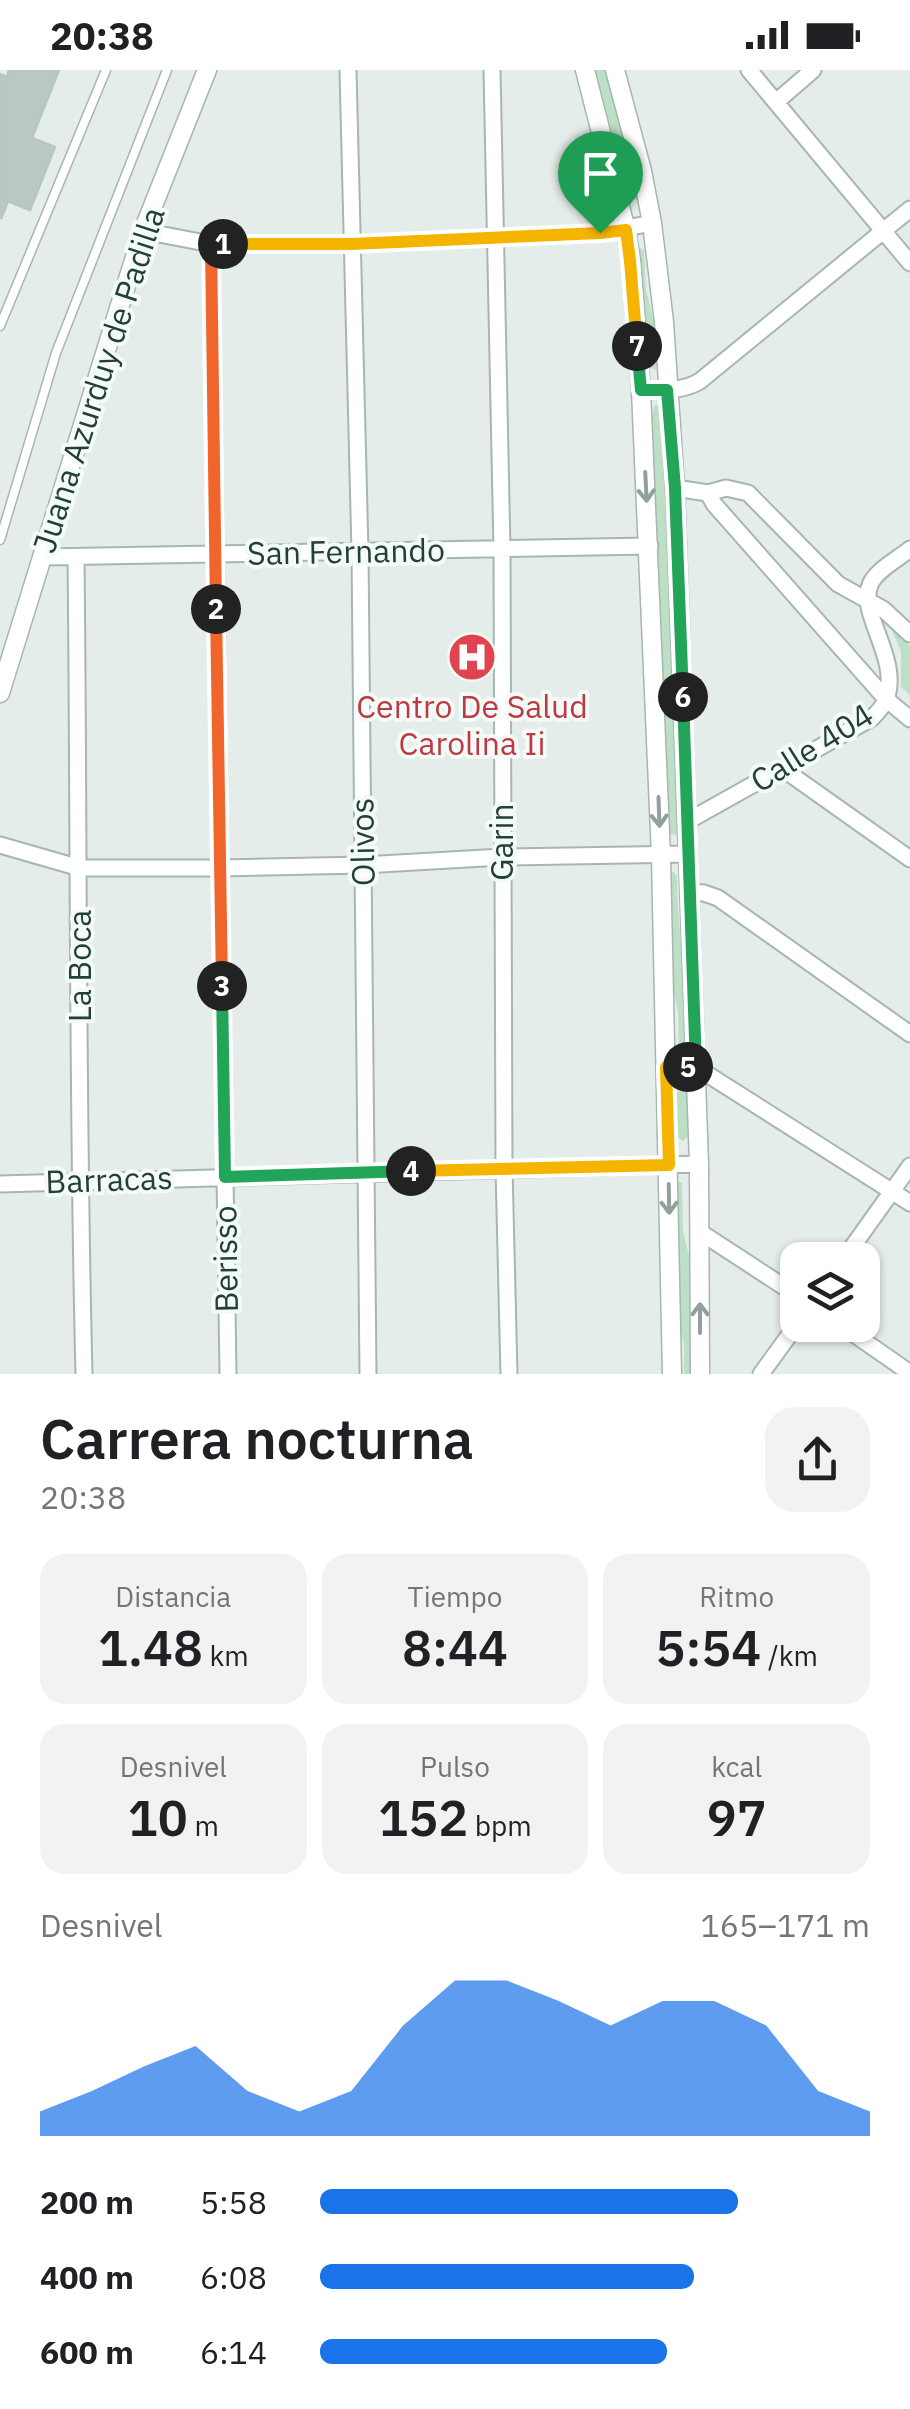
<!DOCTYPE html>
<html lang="es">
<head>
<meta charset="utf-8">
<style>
	body { margin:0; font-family:"IBM Plex Sans",sans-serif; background:#f2f2f2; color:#202124; height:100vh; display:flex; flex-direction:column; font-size:38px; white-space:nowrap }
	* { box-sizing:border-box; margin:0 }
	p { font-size:32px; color:#757577 }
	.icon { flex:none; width:55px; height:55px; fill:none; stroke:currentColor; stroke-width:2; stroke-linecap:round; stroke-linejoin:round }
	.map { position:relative; height:1304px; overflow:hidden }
	.sheet { display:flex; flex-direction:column; background:#fff; flex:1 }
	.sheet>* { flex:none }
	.buttons { position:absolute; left:780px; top:1172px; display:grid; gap:20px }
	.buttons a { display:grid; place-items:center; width:100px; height:100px; border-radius:20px; background:#fff; box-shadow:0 2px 8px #0004; font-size:50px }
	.pin { position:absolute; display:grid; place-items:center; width:85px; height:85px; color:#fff; margin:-102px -42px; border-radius:50% 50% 50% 0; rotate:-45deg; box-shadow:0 0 10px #0007 }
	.pin .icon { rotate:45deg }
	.km { position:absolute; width:50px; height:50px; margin:-25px; border-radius:50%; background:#222; color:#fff; font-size:28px; line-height:50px; text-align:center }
	.round { display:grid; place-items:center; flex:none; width:105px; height:105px; border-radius:30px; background:#f2f2f2 }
	.overview { display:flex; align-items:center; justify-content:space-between; height:170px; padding:0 40px }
	h1 { font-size:55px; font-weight:600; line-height:75px }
	.figures { display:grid; grid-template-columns:repeat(3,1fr); gap:15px; height:170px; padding:10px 40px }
	.figures div { display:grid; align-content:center; border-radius:25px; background:#f2f2f2; text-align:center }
	.figures b { font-size:50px; font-weight:600 }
	.figures small { font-size:28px; font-weight:400 }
	.figures p { font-size:28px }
	.chart { height:280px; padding:20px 40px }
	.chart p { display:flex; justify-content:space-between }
	.chart svg { width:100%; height:180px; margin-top:10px; fill:#1a73e8; opacity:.7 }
	ul { padding:0 40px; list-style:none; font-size:32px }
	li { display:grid; grid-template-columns:160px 120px 1fr; align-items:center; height:75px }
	li i { height:25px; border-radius:12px; background:#1a73e8 }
	.status { display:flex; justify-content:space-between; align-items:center; height:70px; padding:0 50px; background:#fff; direction:ltr }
	.status svg { height:28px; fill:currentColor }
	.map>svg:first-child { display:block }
	.green { fill:#bcdfc6 }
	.building { fill:#b9c8c2; stroke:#b6c7c0; stroke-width:2.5 }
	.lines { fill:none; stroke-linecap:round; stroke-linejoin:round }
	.service-casing { stroke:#a6b6b0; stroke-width:11 }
	.minor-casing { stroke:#a6b6b0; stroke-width:19 }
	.tertiary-casing { stroke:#a6b6b0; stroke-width:21 }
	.service { stroke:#fff; stroke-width:8 }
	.minor { stroke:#fff; stroke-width:15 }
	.tertiary { stroke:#fff; stroke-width:18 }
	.oneway { stroke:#90a09c }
	.split-1-casing { stroke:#fff; stroke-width:20 }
	.split-2-casing { stroke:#fff; stroke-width:20 }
	.split-3-casing { stroke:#fff; stroke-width:20 }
	.split-4-casing { stroke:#fff; stroke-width:20 }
	.split-5-casing { stroke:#fff; stroke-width:20 }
	.split-6-casing { stroke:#fff; stroke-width:20 }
	.split-7-casing { stroke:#fff; stroke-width:20 }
	.split-8-casing { stroke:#fff; stroke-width:20 }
	.split-1 { stroke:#f5b400; stroke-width:12 }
	.split-2 { stroke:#f0652b; stroke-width:12 }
	.split-3 { stroke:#f0652b; stroke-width:12 }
	.split-4 { stroke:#22a559; stroke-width:12 }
	.split-5 { stroke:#f5b400; stroke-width:12 }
	.split-6 { stroke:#22a559; stroke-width:12 }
	.split-7 { stroke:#22a559; stroke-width:12 }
	.split-8 { stroke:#f5b400; stroke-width:12 }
	.labels { text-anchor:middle; stroke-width:8; stroke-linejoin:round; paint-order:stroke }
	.street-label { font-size:32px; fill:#224038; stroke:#f4faf7 }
	.health-label { font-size:32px; fill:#be3a42; stroke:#f4faf7 }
</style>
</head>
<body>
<div class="status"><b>20:38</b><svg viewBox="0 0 49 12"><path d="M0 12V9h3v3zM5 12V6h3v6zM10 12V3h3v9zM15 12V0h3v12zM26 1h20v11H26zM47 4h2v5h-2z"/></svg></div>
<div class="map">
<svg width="910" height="1304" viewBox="0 0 910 1304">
	<rect width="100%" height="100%" fill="#e4ede9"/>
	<path class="green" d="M594 0H608L641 121 639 129 636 130 632 128 630 122Z
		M640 178 644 180 646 220 654 253 656 300 651 298 648 257 642 236 639 180Z
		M655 335 660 336 663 346 681 757 676 765 671 764 670 760 652 346Z
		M891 558 910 576V625L901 617V581Z
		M673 801 677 806C677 864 690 924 684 982L679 981 678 942 672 914 670 806Z
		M682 1019 687 1023 688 1066 683 1071 678 1067 676 1025 677 1022Z
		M678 1111 682 1113 683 1161 690 1190V1304H684V1275L679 1252Z"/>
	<path class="building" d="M9 0H59L32 68 55 77 30 140 8 131 1 149 0 4 7 7Z"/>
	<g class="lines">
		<g class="service-casing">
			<path id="service" d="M0 256 106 0
				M0 470 56 283 167 0"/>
		</g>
		<g class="minor-casing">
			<path id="minor" d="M348 0 360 482 368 1304
				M492 0 502 480 504 1099 509 1304
				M749 0 910 193
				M776 32 813 0
				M143 161 211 174H351L600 163 652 153
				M211 174 228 1304
				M641 320C661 320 682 322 700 311L910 139
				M675 418 708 423 726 418 748 423 838 514 883 539 910 564
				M708 423 714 434 886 629 910 649
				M43 487 650 476
				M76 487C79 759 77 1032 84 1304
				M783 699 910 789
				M688 751 872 648C877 643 884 636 886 629 901 589 858 544 870 515 875 501 898 489 910 479
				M0 775 80 798H220L363 795 502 787 689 784
				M690 822 704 823 718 828 910 964
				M666 997H696L910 1133
				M0 1114 699 1094
				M700 1162 798 1226
				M843 1190 910 1096
				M841 1255 910 1303
				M761 1304 798 1253"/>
		</g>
		<g class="tertiary-casing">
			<path id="tertiary" d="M585 0 626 160 631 191 641 320 661 786 672 1304
				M615 0 642 101 652 153 664 252 675 418 699 1094 700 1304
				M0 623 143 161 207 0"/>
		</g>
		<use href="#service" class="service"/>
		<use href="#minor" class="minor"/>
		<use href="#tertiary" class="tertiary"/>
	</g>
	<defs><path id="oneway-shaft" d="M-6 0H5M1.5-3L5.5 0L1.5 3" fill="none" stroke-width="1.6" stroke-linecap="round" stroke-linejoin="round" transform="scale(2.5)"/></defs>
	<g class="oneway">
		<use href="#oneway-shaft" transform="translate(646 417) rotate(87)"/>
		<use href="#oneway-shaft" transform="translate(659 742) rotate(88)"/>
		<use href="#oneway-shaft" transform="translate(669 1129) rotate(89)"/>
		<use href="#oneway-shaft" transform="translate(700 1248) rotate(-90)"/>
	</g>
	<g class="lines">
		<g class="split-1-casing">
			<path id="split-1" d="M223 174H351L600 163"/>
		</g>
		<g class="split-2-casing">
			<path id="split-2" d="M216 539 211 174H223"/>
		</g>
		<g class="split-3-casing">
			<path id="split-3" d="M216 539 222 916"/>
		</g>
		<g class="split-4-casing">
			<path id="split-4" d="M222 916 225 1107 411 1101"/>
		</g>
		<g class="split-5-casing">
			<path id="split-5" d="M411 1101 669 1095 666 997H688"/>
		</g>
		<g class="split-6-casing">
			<path id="split-6" d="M683 627 696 997H688"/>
		</g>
		<g class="split-7-casing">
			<path id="split-7" d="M637 276 641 320H667L675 418 683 627"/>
		</g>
		<g class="split-8-casing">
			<path id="split-8" d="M600 163 626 160 630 191 637 276"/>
		</g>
		<use href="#split-1" class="split-1"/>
		<use href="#split-2" class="split-2"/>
		<use href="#split-3" class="split-3"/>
		<use href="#split-4" class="split-4"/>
		<use href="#split-5" class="split-5"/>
		<use href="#split-6" class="split-6"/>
		<use href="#split-7" class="split-7"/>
		<use href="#split-8" class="split-8"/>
	</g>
	<defs>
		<g id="hospital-disc" transform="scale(2.5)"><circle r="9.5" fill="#e0444e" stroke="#f4faf7"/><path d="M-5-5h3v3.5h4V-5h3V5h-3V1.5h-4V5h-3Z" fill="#fff"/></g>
	</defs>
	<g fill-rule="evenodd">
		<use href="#hospital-disc" x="472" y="587"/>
	</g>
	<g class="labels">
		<g class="street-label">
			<text transform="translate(99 310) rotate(-72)" y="11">Juana Azurduy de Padilla</text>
			<text transform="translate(346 482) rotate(-1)" y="11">San Fernando</text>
			<text transform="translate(812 678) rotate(-32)" y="11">Calle 404</text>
			<text transform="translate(363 772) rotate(-91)" y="11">Olivos</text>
			<text transform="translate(502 772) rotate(-90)" y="11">Garin</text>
			<text transform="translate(80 896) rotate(-90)" y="11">La Boca</text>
			<text transform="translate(109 1110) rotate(-2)" y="11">Barracas</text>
			<text transform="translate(226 1189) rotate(-91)" y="11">Berisso</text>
		</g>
		<g class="health-label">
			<text x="472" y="648">Centro De Salud<tspan x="472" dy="37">Carolina Ii</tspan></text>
		</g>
	</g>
</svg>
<div class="buttons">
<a><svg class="icon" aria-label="layers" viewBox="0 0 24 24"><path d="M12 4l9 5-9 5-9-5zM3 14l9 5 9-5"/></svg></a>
</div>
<div class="pin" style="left:600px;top:163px;background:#1e9e55"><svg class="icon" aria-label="arrive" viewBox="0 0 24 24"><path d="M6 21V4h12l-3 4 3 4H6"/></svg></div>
<b class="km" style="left:223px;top:174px">1</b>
<b class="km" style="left:216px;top:539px">2</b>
<b class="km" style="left:222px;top:916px">3</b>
<b class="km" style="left:411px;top:1101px">4</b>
<b class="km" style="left:688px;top:997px">5</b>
<b class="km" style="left:683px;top:627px">6</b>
<b class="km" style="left:637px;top:276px">7</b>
</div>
<section class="sheet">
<div class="overview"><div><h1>Carrera nocturna</h1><p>20:38</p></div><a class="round"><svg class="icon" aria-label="share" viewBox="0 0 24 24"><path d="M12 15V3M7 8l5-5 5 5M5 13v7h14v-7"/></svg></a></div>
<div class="figures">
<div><p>Distancia</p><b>1.48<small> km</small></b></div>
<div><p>Tiempo</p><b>8:44</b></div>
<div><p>Ritmo</p><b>5:54<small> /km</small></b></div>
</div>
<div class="figures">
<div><p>Desnivel</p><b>10<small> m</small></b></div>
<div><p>Pulso</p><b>152<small> bpm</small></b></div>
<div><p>kcal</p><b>97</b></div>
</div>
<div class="chart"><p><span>Desnivel</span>165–171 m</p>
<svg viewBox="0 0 160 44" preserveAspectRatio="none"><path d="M0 44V38L10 33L20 27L30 22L40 33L50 38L60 33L70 17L80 6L90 6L100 11L110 17L120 11L130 11L140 17L150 33L160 38V44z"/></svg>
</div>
<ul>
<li><b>200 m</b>5:58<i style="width:76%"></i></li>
<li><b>400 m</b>6:08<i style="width:68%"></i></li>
<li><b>600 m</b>6:14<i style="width:63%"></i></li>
</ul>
</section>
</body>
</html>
